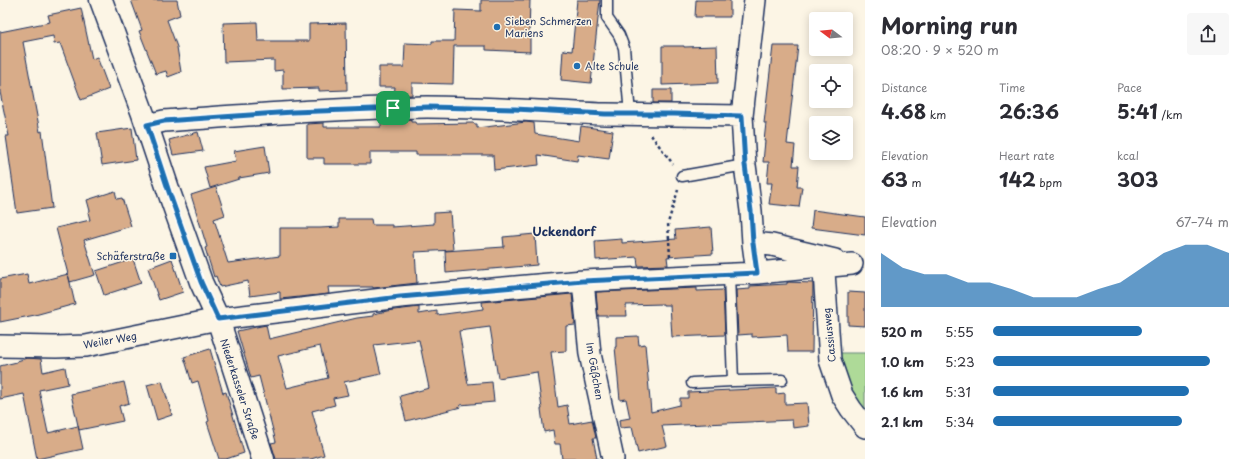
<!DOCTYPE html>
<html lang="en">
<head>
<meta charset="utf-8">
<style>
	body { margin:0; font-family:"Playpen Sans",sans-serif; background:#f7f7f7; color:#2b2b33; height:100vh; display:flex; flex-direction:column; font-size:15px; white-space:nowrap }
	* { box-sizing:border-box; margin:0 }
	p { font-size:13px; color:#7c7c81 }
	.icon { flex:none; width:22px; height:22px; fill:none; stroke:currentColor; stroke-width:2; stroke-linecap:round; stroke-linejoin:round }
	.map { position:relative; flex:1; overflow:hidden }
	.drawer { display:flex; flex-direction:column; background:#fff; width:380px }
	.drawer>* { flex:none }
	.needle { width:26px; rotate:286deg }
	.controls { position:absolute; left:809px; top:12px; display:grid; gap:8px }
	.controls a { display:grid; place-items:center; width:44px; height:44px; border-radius:4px; background:#fff; box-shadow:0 2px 10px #0003; font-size:20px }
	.pin { position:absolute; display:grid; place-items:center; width:34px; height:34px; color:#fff; margin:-17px; border-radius:8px; box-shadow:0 2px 6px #0006 }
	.round { display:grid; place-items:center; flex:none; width:42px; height:42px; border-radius:4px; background:#f7f7f7 }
	.overview { display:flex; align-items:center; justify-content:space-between; height:68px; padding:0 16px }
	h1 { font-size:22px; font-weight:700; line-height:30px }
	.stats { display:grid; grid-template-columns:repeat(3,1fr); gap:6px; height:68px; padding:4px 16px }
	.stats div { display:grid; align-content:center }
	.stats b { font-size:20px; font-weight:700 }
	.stats small { font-size:11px; font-weight:400 }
	.stats p { font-size:11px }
	.chart { height:112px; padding:8px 16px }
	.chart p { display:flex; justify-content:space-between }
	.chart svg { width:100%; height:72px; margin-top:4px; fill:#1f6fb2; opacity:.7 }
	ul { padding:0 16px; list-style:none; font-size:13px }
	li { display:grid; grid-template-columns:64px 48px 1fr; align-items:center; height:30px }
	li i { height:10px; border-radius:5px; background:#1f6fb2 }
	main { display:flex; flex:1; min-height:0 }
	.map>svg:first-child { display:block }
	.green { fill:#aeda98; stroke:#64847b }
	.building { fill:#d8ac89; stroke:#1b2f5e; fill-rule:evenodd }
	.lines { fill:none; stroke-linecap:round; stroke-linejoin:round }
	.service-casing { stroke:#1b2f5e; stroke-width:13 }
	.minor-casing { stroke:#1b2f5e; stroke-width:24 }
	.tertiary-casing { stroke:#1b2f5e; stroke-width:25 }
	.path { stroke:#1b2f5e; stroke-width:2.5; stroke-dasharray:3 3; stroke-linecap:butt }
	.service { stroke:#fcf5e5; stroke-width:10 }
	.minor { stroke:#fcf5e5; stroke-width:21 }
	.tertiary { stroke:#fcf5e5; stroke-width:22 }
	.route-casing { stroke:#fff; stroke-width:8 }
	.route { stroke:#1f6fb2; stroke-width:5 }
	.poi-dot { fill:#1f6fb2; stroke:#fcf5e5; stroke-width:1.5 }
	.labels { text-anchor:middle; stroke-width:3; stroke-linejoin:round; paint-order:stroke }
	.poi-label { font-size:10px; fill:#1b2f5e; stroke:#fcf5e5; text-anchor:start }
	.street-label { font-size:10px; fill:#1b2f5e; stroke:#fcf5e5 }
	.quarter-label { font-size:12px; font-weight:bold; fill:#1b2f5e; stroke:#fcf5e5 }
</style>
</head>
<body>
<main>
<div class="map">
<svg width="865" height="459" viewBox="0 0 865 459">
	<rect width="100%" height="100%" fill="#fcf5e5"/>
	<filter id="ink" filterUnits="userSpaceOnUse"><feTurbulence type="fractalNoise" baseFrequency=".025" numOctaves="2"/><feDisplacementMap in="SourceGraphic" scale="8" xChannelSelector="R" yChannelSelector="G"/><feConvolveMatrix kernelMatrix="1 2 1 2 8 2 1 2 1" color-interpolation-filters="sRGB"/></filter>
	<g filter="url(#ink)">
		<path class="green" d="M836 353H865V417L847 390Z"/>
		<path class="building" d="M131 0H177L180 15 167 20 177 47 181 72 168 77 166 71 156 74 139 31 142 30Z
			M481 0H530L529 35H530V52L486 50V46H454L453 84 412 83V95L394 96 395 87H379V67H404L405 43 432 44V41H454L455 10 481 11Z
			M577 0H600L591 83 561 80 563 50 572 51Z
			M696 0H730V17H695Z
			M81 8 92 59 97 57 109 89 81 100 60 43 54 44 53 36 23 42 40 132 42 131 52 208 17 213 6 136H9L0 92V32L50 22 48 15Z
			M257 22 258 41H309V24L346 23 347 90 319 91V88L283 89V70L274 71V60L224 62 223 23Z
			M662 46H684V47L717 46 718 83 662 85Z
			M773 46H798L787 144 795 145 793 166H799L797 187H802L799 207 769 204 772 183H767L769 162H763L765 141H764L766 123H764Z
			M653 90H671V103H653Z
			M411 119V122H415L416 124 474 123V124H477V128L526 122 534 123 535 134 579 141 581 126 613 131 609 159 578 155 577 161 538 155 539 165 494 170 493 155H416V152H370V164H324V158H307V124L324 123V127H381V121H394V120Z
			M132 128 136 160 102 165 97 133Z
			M198 132 203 151 173 155 169 140Z
			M265 146 269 173 239 178V179L210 188 204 167 236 161 234 151Z
			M216 187 225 215 214 219 228 263 280 256V228H320L339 227V219H371L372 225H392V227L434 224V213L450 212 453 250 415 252 417 283 373 288V287H328L329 294 280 299V292L250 296 248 281 220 287 216 276 214 277 205 248 207 247 191 195Z
			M115 191 117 199 122 198 131 226 84 240 95 275 70 282 56 228 90 220 88 212 90 211 87 200Z
			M813 210 865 217V235L811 228Z
			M711 227 713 254 667 257 668 265 638 266 637 257 596 260 595 241 622 239V243L676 239 675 230Z
			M535 234 537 265 446 273 445 251 504 247 503 237Z
			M133 259 141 283 104 295 96 271Z
			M172 259 183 292 159 300 148 268Z
			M27 274 29 284 68 274 75 304 35 315 0 322V279Z
			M787 282 813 283 812 352H788L787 335 752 337V334L738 335 736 290 750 289V286L787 284Z
			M697 288V291L723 290 725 335 672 337 670 305H663V304L626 305 627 316H598L596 292Z
			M848 292 865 293V326L848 325Z
			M572 294 575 325 566 326V351L551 352 558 407 567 405 570 424 592 420 596 438H593L597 459H562L560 444H555L553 430 544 432 541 409H542L537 372 498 378 490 327 459 331 468 384 492 382 494 402 460 405 461 407 406 421 400 396 429 388 419 340 374 345 381 374 344 382 348 395 333 398 335 405 312 411 324 455 311 459H276L271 443 276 442 259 376 251 378 237 331 266 325 269 339 357 318 373 316V314L387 311 419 307V314L437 311V315L483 309 482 302ZM320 346 328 378 287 388 278 356Z
			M638 336 639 345 645 344 651 412 680 405V398H688V392L776 388V394L785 393V404L807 403 809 426 793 428 792 420 662 426 667 446 638 453 632 427 620 428 619 420 630 418 626 399 620 400 615 347H616V337Z
			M210 349 223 393 226 392 244 453 226 459H219L207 422 209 421 198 381 192 383 184 357Z
			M27 358 41 359 43 372 65 367 68 384 39 390 48 433 78 426 83 449 37 459 24 394 0 399V366L17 362V361Z
			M162 381 172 415 157 420 147 385Z
			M124 382 129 403 119 406 123 421 79 430 71 394Z"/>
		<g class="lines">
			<g class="service-casing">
				<path id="service" d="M607 0V18L619 35 624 48 630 114
					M682 176 745 165
					M733 381 782 380
					M692 383 733 381 729 275"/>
			</g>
			<g class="minor-casing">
				<path id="minor" d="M755 0 742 116 745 165 751 211 753 243 757 273
					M147 125 164 121C252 115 339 108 427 107 487 107 546 112 606 114 651 115 697 115 742 116
					M753 243 772 245 835 260
					M823 257 830 360 842 395 851 409 865 427
					M583 281 590 354 613 459
					M0 346 56 347 86 346 218 319 400 297 583 281 757 273 852 264"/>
			</g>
			<g class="tertiary-casing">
				<path id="tertiary" d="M101 0 143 114 169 192 201 282 218 319 263 459"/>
			</g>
			<path class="path" d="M651 135 673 164
				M670 257 668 223 678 190"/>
			<use href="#service" class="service"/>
			<use href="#minor" class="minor"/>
			<use href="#tertiary" class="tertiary"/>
		</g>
	</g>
	<g class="lines" filter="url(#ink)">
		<g class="route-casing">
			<path id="route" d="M428 107 515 109 605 114H674L742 116 745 165 751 211 753 243 757 273 583 281 400 297 218 319 201 282 169 192 147 125 164 121 293 112Z"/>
		</g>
		<use href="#route" class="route"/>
	</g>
	<g class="poi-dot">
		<circle cx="497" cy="27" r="4"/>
		<circle cx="577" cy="66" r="4"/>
		<rect x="169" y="252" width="8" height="8" rx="2"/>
	</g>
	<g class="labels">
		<g class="poi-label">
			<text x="505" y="25">Sieben Schmerzen<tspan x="505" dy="12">Mariens</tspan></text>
			<text x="585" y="70">Alte Schule</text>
			<text x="165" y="260" text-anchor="end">Schäferstraße</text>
		</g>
		<g class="street-label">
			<text transform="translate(829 335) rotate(-96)" y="4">Cassiusweg</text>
			<text transform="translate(110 340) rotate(-10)" y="4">Weiler Weg</text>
			<text transform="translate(595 371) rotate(80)" y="4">Im Gäßchen</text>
			<text transform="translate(240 389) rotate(72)" y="4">Niederkasseler Straße</text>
		</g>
		<g class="quarter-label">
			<text x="564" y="236">Uckendorf</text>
		</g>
	</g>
</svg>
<div class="controls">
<a><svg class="needle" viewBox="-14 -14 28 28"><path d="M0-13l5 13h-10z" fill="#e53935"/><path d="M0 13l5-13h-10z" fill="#7c7c81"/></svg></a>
<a><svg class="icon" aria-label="locate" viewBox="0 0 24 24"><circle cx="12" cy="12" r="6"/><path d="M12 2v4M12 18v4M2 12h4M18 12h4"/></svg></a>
<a><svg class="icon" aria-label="layers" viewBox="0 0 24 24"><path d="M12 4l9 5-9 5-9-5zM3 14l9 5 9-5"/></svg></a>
</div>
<div class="pin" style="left:393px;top:108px;background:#1e9e55"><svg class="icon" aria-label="arrive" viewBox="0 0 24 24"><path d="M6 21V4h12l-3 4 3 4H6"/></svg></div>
</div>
<section class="drawer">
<div class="overview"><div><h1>Morning run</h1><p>08:20 · 9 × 520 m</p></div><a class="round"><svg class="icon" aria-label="share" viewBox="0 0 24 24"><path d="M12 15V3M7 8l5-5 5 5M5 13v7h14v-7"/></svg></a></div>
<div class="stats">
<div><p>Distance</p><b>4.68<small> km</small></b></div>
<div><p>Time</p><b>26:36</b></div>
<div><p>Pace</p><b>5:41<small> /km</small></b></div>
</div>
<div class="stats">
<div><p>Elevation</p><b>63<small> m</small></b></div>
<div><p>Heart rate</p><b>142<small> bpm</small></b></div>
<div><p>kcal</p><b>303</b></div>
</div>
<div class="chart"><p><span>Elevation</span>67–74 m</p>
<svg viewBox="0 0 160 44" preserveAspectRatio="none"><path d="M0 44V11L10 20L20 24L30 24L40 29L50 29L60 33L70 38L80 38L90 38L100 33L110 29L120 20L130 11L140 6L150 6L160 11V44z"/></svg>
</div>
<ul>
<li><b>520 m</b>5:55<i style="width:63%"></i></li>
<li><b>1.0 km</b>5:23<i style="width:92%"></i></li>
<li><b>1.6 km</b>5:31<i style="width:83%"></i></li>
<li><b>2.1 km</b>5:34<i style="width:80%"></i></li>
</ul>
</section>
</main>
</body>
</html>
